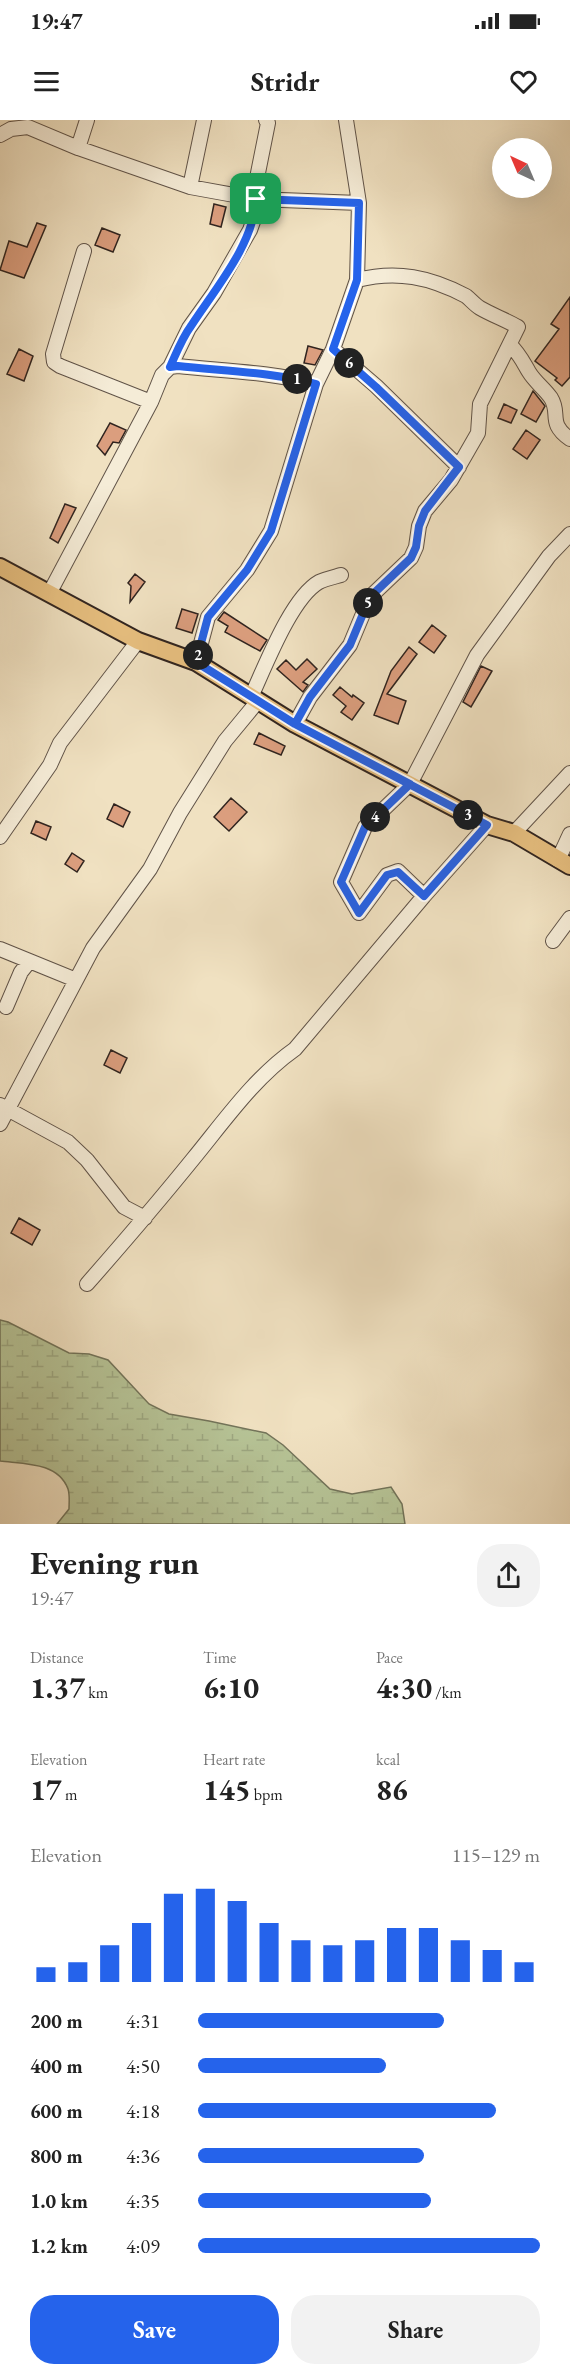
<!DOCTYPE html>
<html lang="en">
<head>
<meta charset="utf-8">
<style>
	body { margin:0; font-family:"EB Garamond",serif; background:#f2f2f2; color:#222; height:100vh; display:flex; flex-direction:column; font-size:22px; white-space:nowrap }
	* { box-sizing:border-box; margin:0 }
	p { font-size:20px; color:#767676 }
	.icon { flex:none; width:33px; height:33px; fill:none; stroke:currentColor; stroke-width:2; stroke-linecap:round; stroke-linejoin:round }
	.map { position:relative; height:1404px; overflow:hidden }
	.drawer { display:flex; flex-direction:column; background:#fff; flex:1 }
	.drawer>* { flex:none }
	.needle { width:39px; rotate:316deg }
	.tools { position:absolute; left:492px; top:18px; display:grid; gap:12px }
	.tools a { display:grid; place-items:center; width:60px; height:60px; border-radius:50%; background:#fff; box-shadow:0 6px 24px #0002; font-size:30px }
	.pin { position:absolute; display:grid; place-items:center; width:51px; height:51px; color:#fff; margin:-26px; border-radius:12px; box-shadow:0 3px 9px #0006 }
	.km { position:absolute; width:30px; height:30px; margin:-15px; border-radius:50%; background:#222; color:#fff; font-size:16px; line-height:30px; text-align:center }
	.round { display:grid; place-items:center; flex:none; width:63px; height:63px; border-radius:24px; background:#f2f2f2 }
	.summary { display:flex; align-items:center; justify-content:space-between; height:102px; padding:0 30px }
	h1 { font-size:33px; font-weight:700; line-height:45px }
	.metrics { display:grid; grid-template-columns:repeat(3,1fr); gap:9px; height:102px; padding:6px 30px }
	.metrics div { display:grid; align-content:center }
	.metrics b { font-size:30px; font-weight:700 }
	.metrics small { font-size:16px; font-weight:400 }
	.metrics p { font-size:16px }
	.chart { height:168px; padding:12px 30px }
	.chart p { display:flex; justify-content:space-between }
	.chart svg { width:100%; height:108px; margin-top:6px; stroke:#2563eb; stroke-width:6 }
	.cta { display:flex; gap:12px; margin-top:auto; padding:12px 30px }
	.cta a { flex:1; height:69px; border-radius:24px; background:#2563eb; color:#fff; font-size:24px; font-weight:700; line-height:69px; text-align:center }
	.cta a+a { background:#f2f2f2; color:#222 }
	ul { padding:0 30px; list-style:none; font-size:20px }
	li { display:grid; grid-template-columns:96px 72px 1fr; align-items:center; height:45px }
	li i { height:15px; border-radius:8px; background:#2563eb }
	.status { display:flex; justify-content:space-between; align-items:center; height:42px; padding:0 30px; background:#fff; direction:ltr }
	.status svg { height:16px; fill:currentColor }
	header { display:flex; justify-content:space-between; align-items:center; height:78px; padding:0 30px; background:#fff; font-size:27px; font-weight:700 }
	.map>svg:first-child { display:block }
	.wetland { fill:url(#wetland-marsh); stroke:#73745a; stroke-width:1.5 }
	.building { fill:#db9e7e; stroke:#30241f; stroke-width:1.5 }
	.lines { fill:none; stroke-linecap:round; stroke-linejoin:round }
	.minor-casing { stroke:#605348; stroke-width:16 }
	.major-casing { stroke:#30241f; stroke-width:20 }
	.minor { stroke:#f5ecd7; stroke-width:14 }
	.major { stroke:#e8c080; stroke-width:16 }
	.route-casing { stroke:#fff; stroke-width:12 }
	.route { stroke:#2563eb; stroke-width:8 }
</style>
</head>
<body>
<div class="status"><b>19:47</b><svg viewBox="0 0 49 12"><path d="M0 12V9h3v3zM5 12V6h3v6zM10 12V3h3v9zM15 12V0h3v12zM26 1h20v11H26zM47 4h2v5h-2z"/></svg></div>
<header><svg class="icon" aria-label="menu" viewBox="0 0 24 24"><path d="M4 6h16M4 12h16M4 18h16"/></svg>Stridr<svg class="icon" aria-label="heart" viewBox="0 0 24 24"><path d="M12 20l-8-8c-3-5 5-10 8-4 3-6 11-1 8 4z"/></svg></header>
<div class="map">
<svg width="570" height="1404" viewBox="0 0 570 1404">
	<defs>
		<pattern id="wetland-marsh" width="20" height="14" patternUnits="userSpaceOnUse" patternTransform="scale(1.5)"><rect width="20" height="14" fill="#b6c396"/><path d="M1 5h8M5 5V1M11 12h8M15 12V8" fill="none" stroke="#9da781"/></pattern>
	</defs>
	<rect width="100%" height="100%" fill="#f0e1c1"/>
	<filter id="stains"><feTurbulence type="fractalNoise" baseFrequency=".00333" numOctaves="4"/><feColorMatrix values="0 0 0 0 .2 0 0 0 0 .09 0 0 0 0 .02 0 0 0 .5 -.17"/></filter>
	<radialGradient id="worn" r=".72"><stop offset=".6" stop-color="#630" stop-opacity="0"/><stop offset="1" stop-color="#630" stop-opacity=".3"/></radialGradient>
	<path class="wetland" d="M0 1200 8 1202 69 1233 89 1234 108 1240 149 1284 169 1294 209 1301 266 1313 283 1325 330 1369 352 1374 391 1367 402 1384 405 1404H57L69 1389C69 1383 70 1375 68 1369 58 1342 24 1344 0 1341Z"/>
	<path class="building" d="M214 84 226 87 221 107 210 104Z
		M37 103 46 106 24 158 0 150 9 121 27 127Z
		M102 108 120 115 113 132 95 125Z
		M570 177V257L562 266 555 260 557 258 535 241 559 209 551 204Z
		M308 226 323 230 315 245 304 243Z
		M19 229 33 236 24 261 7 254Z
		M533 271 545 286 536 302 521 294Z
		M504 284 517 290 511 303 498 298Z
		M110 303 126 310 119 323 113 322 105 335 97 326Z
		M526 310 540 320 527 339 513 329Z
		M65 384 76 388 58 423 50 418Z
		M135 454 145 462 130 482 131 466 128 463Z
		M182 489 198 494 192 513 176 508Z
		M224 492 267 520 260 531 225 512 228 506 218 500Z
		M432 505 446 516 434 533 419 522Z
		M409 527 417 534 387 574 406 581 398 604 374 595 391 551Z
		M307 539 317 549 303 562 308 565 303 572 277 549 286 540 296 550Z
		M481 546 492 551 471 587 463 582Z
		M340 567 352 577 353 575 364 583 352 600 341 592 346 586 333 575Z
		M259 613 285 626 281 635 254 624Z
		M231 678 247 692 229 711 214 697Z
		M114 684 130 692 123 707 107 699Z
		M36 701 51 707 46 720 31 713Z
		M72 733 84 741 77 752 65 744Z
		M111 930 127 938 120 953 104 945Z
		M19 1098 40 1110 32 1125 11 1113Z"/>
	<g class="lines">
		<g class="minor-casing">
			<path id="minor" d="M0 15 11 9 28 7 78 28 87 0
				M78 28 190 67 256 79 359 83
				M190 67 204 0
				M84 131 53 234 54 242 60 246 151 282
				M510 225C519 233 523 242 529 252 535 262 545 269 551 278 561 294 547 303 570 319
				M333 229 376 266 459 347
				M170 247 189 208 214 173 250 110 255 96V68L268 3 266 0
				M50 472 151 282 162 255 170 247 178 246C224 251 272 252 316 264
				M196 542 208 497 247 450 271 411 316 264 333 229 357 160
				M251 577C265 547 291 478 319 462 325 459 334 457 341 455
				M295 604 310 577 350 525 370 477 411 438 416 427 419 406 425 391 451 360 478 313 480 284 518 207C506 200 492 195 480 188 475 185 471 180 466 176 430 157 397 150 357 160L359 83 346 0
				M514 713 570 653
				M0 717 50 645 60 623 138 521
				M558 740 570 714
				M424 776 398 751 387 755 359 793 341 762 365 707 410 664 477 535 549 436 570 414
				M553 821 570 798
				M0 829 76 860
				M6 887 21 852 29 842
				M0 985 68 1022 87 1040 124 1087 145 1098
				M0 1004 93 828 150 749 180 693 225 621 258 581
				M87 1164C123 1123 159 1081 193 1039 225 1000 254 958 295 929L424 776 487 705"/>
		</g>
		<g class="major-casing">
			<path id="major" d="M0 447 138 521 196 542 295 604 487 705 514 713 570 746"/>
		</g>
		<use href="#minor" class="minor"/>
		<use href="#major" class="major"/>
	</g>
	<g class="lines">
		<g class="route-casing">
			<path id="route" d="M256 79C254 124 215 169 191 206 182 218 176 234 170 247L178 246C224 251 272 252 316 264L271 411 247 450 208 497 196 542 295 604 487 705 424 776 398 752 387 755 359 793 341 762 365 707 410 664 295 604 310 577 350 525 370 477 411 438 416 427 419 406 425 391 459 347 376 267 333 229 357 160 359 83 256 79"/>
		</g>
		<use href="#route" class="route"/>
	</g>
	<rect width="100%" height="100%" filter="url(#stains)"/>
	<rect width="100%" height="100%" fill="url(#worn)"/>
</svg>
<div class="tools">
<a><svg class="needle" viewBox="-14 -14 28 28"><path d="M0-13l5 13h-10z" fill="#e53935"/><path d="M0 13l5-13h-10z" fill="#767676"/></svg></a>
</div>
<div class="pin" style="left:256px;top:79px;background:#1e9e55"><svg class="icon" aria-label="arrive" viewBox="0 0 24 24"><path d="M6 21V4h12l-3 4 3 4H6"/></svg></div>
<b class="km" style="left:297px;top:259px">1</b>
<b class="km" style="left:198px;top:535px">2</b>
<b class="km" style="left:468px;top:695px">3</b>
<b class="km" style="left:375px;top:697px">4</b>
<b class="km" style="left:368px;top:483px">5</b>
<b class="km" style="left:349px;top:243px">6</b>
</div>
<section class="drawer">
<div class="summary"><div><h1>Evening run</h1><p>19:47</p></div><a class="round"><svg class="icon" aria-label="share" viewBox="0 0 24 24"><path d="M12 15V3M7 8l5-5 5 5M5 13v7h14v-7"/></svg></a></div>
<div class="metrics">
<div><p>Distance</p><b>1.37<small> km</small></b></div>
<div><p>Time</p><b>6:10</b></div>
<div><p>Pace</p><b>4:30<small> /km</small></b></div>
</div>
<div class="metrics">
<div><p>Elevation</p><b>17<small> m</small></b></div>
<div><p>Heart rate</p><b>145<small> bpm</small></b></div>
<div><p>kcal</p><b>86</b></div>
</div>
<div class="chart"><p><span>Elevation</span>115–129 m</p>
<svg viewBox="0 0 160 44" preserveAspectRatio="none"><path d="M5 44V38M15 44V36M25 44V29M35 44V20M45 44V8M55 44V6M65 44V11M75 44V20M85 44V27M95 44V29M105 44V27M115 44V22M125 44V22M135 44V27M145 44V31M155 44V36"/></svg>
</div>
<ul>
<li><b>200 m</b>4:31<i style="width:72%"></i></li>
<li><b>400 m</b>4:50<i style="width:55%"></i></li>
<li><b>600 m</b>4:18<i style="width:87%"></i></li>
<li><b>800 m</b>4:36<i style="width:66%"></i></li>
<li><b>1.0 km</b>4:35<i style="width:68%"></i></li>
<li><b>1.2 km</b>4:09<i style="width:100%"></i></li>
</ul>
<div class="cta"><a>Save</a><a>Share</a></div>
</section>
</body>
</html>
